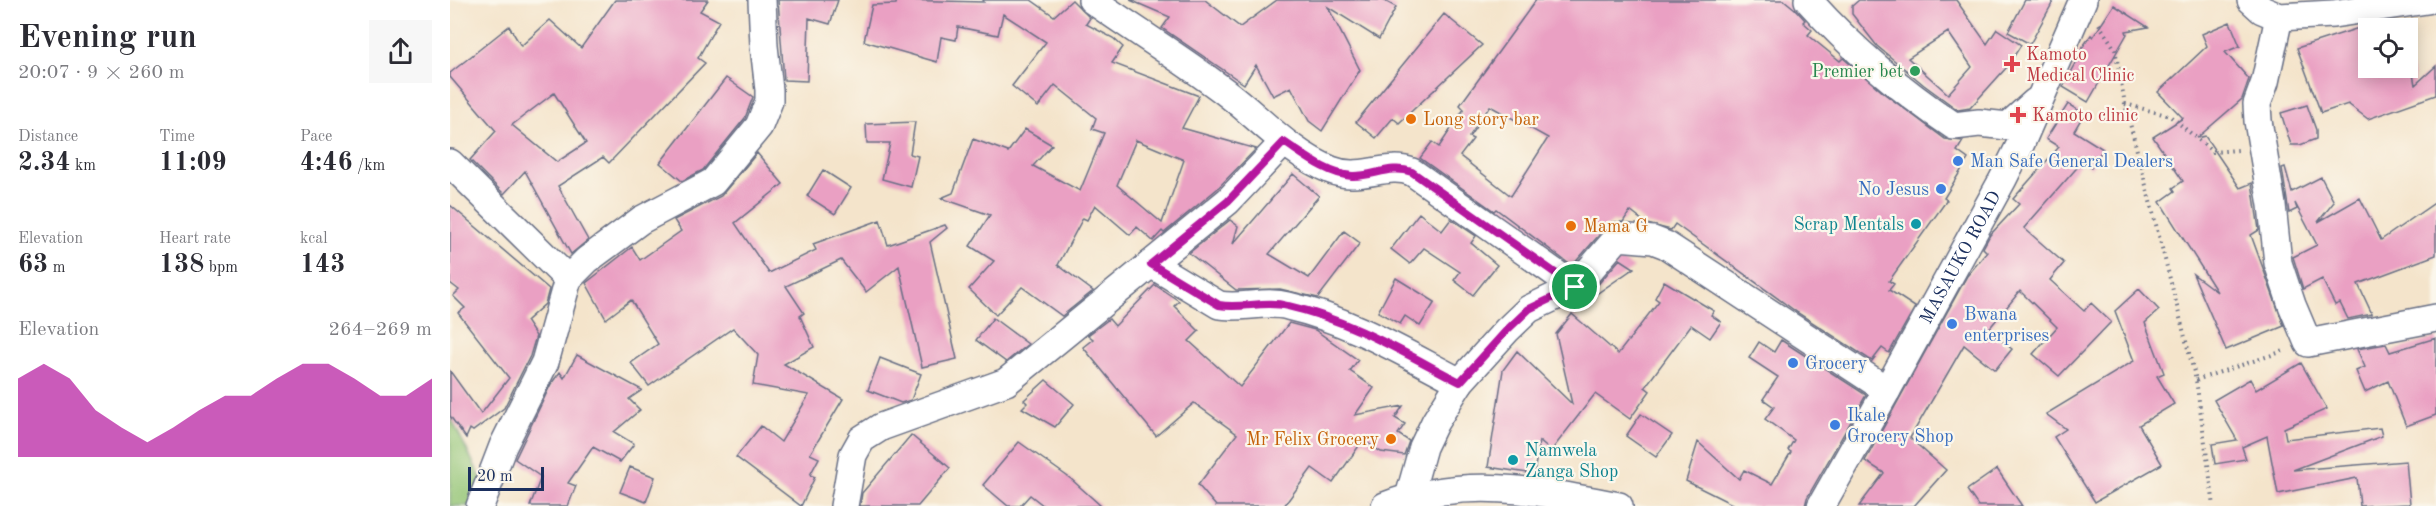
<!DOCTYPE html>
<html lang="en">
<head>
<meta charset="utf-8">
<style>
	body { margin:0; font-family:"Old Standard TT",serif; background:#f7f7f7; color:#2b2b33; height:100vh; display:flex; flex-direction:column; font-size:22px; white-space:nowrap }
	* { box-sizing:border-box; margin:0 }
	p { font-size:20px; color:#7c7c81 }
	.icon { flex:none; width:33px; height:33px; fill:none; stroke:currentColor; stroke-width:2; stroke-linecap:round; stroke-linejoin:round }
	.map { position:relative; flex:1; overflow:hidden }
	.side { display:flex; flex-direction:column; background:#fff; width:450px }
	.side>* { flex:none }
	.tools { position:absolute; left:1908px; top:18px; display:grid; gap:12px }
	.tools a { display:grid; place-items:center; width:60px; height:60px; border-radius:0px; background:#fff; box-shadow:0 3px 15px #0003; font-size:30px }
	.scale { position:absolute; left:18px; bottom:15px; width:76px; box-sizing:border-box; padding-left:6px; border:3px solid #1b2f5e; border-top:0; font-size:16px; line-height:21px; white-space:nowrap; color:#1b2f5e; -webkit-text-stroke:4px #fbf7ec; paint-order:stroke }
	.pin { position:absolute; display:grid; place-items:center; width:51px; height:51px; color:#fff; margin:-26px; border:3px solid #fff; border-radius:50%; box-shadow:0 2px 6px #0007 }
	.round { display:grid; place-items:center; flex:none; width:63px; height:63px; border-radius:0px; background:#f7f7f7 }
	.headline { display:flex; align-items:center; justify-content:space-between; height:102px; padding:0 18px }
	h1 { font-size:33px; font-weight:600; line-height:45px }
	.figures { display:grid; grid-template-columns:repeat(3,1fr); gap:9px; height:102px; padding:6px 18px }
	.figures div { display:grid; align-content:center }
	.figures b { font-size:26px; font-weight:600 }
	.figures small { font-size:16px; font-weight:400 }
	.figures p { font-size:16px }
	.chart { height:168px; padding:12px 18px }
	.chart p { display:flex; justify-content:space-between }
	.chart svg { width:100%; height:108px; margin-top:6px; fill:#b5179e; opacity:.7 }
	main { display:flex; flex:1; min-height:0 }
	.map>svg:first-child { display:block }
	.green { fill:#93c474; stroke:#577a69; stroke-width:1.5 }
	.building { fill:#eaa0c3; fill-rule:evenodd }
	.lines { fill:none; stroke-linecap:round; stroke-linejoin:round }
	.street-casing { stroke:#676e84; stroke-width:30 }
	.path { stroke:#676e84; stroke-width:4; stroke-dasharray:1.5 4.5; stroke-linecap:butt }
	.street { stroke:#fff; stroke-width:27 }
	.route-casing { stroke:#fff; stroke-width:12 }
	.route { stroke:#b5179e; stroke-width:8 }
	.health-dot { fill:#e0444e; stroke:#fbf7ec; stroke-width:2 }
	.leisure-dot { fill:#2e9e5b; stroke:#fbf7ec; stroke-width:2 }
	.food-dot { fill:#e8710a; stroke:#fbf7ec; stroke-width:2 }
	.shop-dot { fill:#3f7fe0; stroke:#fbf7ec; stroke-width:2 }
	.culture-dot { fill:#0f9aa8; stroke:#fbf7ec; stroke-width:2 }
	.labels { text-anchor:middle; stroke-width:4.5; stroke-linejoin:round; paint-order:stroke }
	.health-label { font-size:18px; fill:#be3a42; stroke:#fbf7ec; text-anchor:start }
	.leisure-label { font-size:18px; fill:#27864d; stroke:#fbf7ec; text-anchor:end }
	.food-label { font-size:18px; fill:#c56008; stroke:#fbf7ec; text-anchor:start }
	.shop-label { font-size:18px; fill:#366cbe; stroke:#fbf7ec; text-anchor:start }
	.culture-label { font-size:18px; fill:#0d838f; stroke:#fbf7ec; text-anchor:end }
	.street-label { font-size:18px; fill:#1b2f5e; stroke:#fbf7ec }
</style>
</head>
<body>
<main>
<section class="side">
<div class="headline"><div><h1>Evening run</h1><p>20:07 · 9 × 260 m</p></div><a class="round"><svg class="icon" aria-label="share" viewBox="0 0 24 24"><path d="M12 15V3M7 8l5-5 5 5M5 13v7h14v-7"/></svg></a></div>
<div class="figures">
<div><p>Distance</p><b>2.34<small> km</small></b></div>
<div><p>Time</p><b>11:09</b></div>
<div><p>Pace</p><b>4:46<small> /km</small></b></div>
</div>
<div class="figures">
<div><p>Elevation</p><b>63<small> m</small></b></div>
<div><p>Heart rate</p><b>138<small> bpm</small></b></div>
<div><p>kcal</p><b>143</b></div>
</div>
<div class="chart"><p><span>Elevation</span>264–269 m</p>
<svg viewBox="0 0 160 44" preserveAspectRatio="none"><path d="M0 44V12L10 6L20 12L30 25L40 32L50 38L60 32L70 25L80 19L90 19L100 12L110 6L120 6L130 12L140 19L150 19L160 12V44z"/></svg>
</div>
</section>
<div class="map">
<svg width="1986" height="506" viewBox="0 0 1986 506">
	<rect width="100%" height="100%" fill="#fbf7ec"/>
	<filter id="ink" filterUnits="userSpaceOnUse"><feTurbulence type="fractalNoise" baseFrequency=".0167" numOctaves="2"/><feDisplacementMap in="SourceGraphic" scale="12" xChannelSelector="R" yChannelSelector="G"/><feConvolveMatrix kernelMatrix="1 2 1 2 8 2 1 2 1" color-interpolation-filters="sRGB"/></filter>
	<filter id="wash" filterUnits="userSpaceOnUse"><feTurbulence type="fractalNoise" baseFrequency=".008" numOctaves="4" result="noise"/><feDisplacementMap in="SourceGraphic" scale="24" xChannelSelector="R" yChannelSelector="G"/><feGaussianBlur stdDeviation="1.35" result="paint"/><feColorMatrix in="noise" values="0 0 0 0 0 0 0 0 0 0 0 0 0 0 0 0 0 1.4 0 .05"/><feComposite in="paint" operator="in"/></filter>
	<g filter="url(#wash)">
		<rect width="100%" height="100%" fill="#f4e4cb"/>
		<path class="green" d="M0 416 45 506H0Z"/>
		<g id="blocks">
			<path class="building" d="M165 0H258L250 11 269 21 248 58 255 63 159 163 153 157 108 186 138 240 121 254 75 171 54 194 20 160 46 131 0 77V73L59 26 71 46 100 20 131 48ZM104 93 136 143 107 162 62 125Z
				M328 0H388L380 24 359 18 357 81 334 80Z
				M447 0 534 2 533 0H581L604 16 622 0 640 18 636 24 663 38 673 47 662 63 749 96 732 128 806 149 767 189 714 233 712 231 703 241 687 227 680 235 645 205 637 220 633 218 608 265 643 291 612 316 572 287 546 315 519 289 544 261 520 246 540 215 491 198 503 193 523 139 558 152 575 129 602 145 583 166 630 191 654 133 642 129 646 118 605 85 588 107 562 86 596 42 553 14 548 35 508 27 506 40 491 37 487 62 414 41 422 5 446 4ZM686 140 734 160 712 223 667 185Z
				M680 0H755L790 27 827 0H933L946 7 929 39 878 7 910 70 872 131 859 121 841 87 823 96 806 65 794 84 712 28 720 17Z
				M1086 0H1334L1345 9 1355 20 1353 22 1362 30 1358 35 1390 61 1393 58 1436 95 1495 139 1513 141 1507 151 1518 159 1494 198 1497 200 1439 281 1444 284 1439 290 1465 307 1439 353 1432 348 1422 361 1348 313 1225 224 1221 230 1197 224 1180 211 1173 222H1163L1156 227 1122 266 1046 209 1044 211 970 158 982 142 989 147 1014 109 1010 105ZM1040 106 1098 138 1061 196 1010 156 1023 139 1019 137Z
				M1409 0H1506L1537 44 1547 29 1571 45 1557 67 1520 108 1508 110 1474 85 1427 46 1402 14V6ZM1498 32 1522 67 1498 94 1458 58Z
				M1575 0H1604L1580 44 1558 32Z
				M1664 5 1698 27 1676 31 1677 34 1638 102 1613 87 1630 56 1627 55 1641 35 1643 37Z
				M994 14 1032 45 949 123 943 118 926 138 906 122Z
				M1780 22 1790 46 1775 52 1799 79 1792 99 1747 138 1755 136 1790 188 1802 183 1809 230 1801 235 1834 326 1776 350 1743 274 1767 292 1710 202 1725 191 1723 188 1733 181 1703 137 1733 118 1708 92 1757 46 1752 34Z
				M1918 25V68H1962L1965 85 1986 66V95L1918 119 1898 104 1871 113 1847 48Z
				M276 78 303 97 295 118 253 170 232 181 210 163Z
				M1618 104 1634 114 1624 131 1653 149 1641 168 1632 162 1574 228 1614 263 1600 280 1634 311 1641 303 1661 322 1609 376 1583 354 1607 327 1570 291 1538 330 1562 349 1545 370 1514 345 1460 438 1496 470 1464 506H1409L1434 473 1415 461 1517 276 1537 252 1533 248 1540 235 1569 204 1563 199 1609 147 1596 139Z
				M1857 105 1866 130V139L1850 145H1841L1831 113Z
				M465 122 460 154 468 156 461 187 432 179 440 143H417L416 124Z
				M307 153 333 184 285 223 319 273 366 250 363 244 430 220 438 245 495 225 497 228 480 242 507 359 472 367 449 266 416 292 391 260 336 286 354 313 350 316 364 347 334 364 393 399 360 454 369 458 360 475 365 477 351 506 286 457 311 426 331 442 359 395 303 385 308 355 283 328 199 386 181 363 208 344 181 300 156 319 136 283 182 247 190 260 231 231 224 220 271 196Z
				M1835 167 1842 192 1871 177 1884 202 1868 222 1910 198 1931 240 1986 202V255L1908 284 1922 314 1898 319 1890 303 1885 305 1872 279 1853 289 1843 257 1867 245 1845 203 1847 209 1839 213 1832 168Z
				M373 170 401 188 385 214 357 196Z
				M843 174 869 196 819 254 859 278 894 231 910 243 868 298 830 289 786 290 739 253 780 220 788 226 783 244Z
				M0 205 99 289 95 304 76 321 86 336 80 356 54 408 23 431 20 429 16 438 0 416V371L31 414 59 378 8 313 15 308 3 296 9 290 0 283Z
				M969 213 992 231 1001 219 1026 236 1021 243 1047 265 1023 295 1004 280 1010 272 974 248 960 264 941 249Z
				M1170 259 1184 268 1139 299 1137 297Z
				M946 278 985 302 970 326 955 316 950 324 928 312Z
				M1214 281 1264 311 1261 315 1271 322 1260 338 1241 325 1195 387 1200 391 1180 419 1145 394 1101 451 1089 441 1084 474 1038 467 1053 370 1067 351 1122 404 1106 334 1122 314 1168 354 1209 301 1205 298Z
				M705 285 729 301 724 306 749 331 739 341 790 387 839 323 865 330 908 360 900 371 924 388 905 415 953 406 945 418 955 424 948 434 959 441 954 455 931 452 913 440 883 483 862 468 834 506H766L748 485 787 434 744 403 706 436 633 347 643 339 638 335 659 319 665 326Z
				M1689 289 1709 310 1695 323 1714 373 1707 376 1724 404 1689 425 1712 464 1645 502 1604 437 1616 429 1596 414 1684 361 1665 311Z
				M543 318 578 344 556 362 526 340Z
				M1986 338V415L1956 426 1938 381 1915 392 1906 371 1915 367 1907 349 1936 344 1940 352Z
				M1331 340 1416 395 1357 498 1355 506H1286L1236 481 1248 442 1289 479 1294 470 1322 484 1341 452 1338 450 1344 440 1315 419 1324 407 1313 399 1328 377 1299 358 1309 342 1324 352Z
				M127 355 192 390 179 399 190 410 164 432 184 444 170 462 143 447 118 483 126 486 118 506H80L91 477 65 459 101 384 110 372 114 378Z
				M430 358 471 374 461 400 451 403 418 390Z
				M1851 363 1877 409 1834 428 1836 439 1930 428 1932 436 1843 470 1956 461 1960 504 1910 506 1907 478 1828 494 1817 436 1792 447 1796 459 1765 464 1762 444 1787 440 1764 400 1800 379 1806 390Z
				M596 380 624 404 605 427 572 408 577 403 574 400Z
				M1191 414 1222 435 1206 457 1176 436Z
				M461 435 500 468 468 506H410L412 493Z
				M569 442 621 479 651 506H594L580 495 570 506H558L533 485Z
				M180 467 205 477 196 502 170 492Z
				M1547 469 1572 506H1528L1517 490Z"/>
		</g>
	</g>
	<g filter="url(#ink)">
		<use href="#blocks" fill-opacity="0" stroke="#676e84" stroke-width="1.5"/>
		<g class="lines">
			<g class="street-casing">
				<g id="street">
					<path d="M642 0C686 31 732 59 774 91 810 118 839 153 881 170 910 182 936 162 962 172L1125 287"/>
					<path d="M1358 0C1401 48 1450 90 1504 126L1529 123 1558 126 1585 102"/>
					<path d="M1801 0 1812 10 1829 17 1883 14 1977 0"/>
					<path d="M1829 17 1815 82 1807 104 1808 121 1822 205 1828 263 1842 305 1858 343 1986 318"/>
					<path d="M0 163 118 279"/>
					<path d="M701 264 769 305C792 309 815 300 838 306 900 320 954 353 1010 382"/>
					<path d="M959 497 973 447 985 422 1010 382 1057 330 1079 309 1125 287 1168 237 1203 240 1216 245 1437 390"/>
					<path d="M30 506 53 446 95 362 118 279 137 260 191 220 263 182 309 126 319 101V90L314 46 312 0"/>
					<path d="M394 506 403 455 412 439 431 427 556 382 778 201 834 142"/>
					<path d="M935 506C1012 475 1091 491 1169 506"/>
					<path id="s1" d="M1371 506 1437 390 1553 179 1571 143 1633 0"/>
				</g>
			</g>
			<path class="path" d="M1649 24 1665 49 1675 104 1746 380 1764 506
				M1675 104 1720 116 1763 152 1788 150
				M1746 380 1834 351"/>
			<use href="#street" class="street"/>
		</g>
	</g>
	<g class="lines" filter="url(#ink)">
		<g class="route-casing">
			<path id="route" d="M834 142C854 155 877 174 902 176 923 177 941 164 962 172L1125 287 1079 309 1057 330 1010 382C954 353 900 320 838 306 815 300 792 309 769 305L701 264 778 201Z"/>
		</g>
		<use href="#route" class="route"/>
	</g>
	<g class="health-dot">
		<path d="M1559 55h6v6h6v6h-6v6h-6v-6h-6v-6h6z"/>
		<path d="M1565 106h6v6h6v6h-6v6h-6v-6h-6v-6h6z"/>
	</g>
	<circle class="leisure-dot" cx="1465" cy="71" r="6"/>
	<g class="food-dot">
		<circle cx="961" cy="119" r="6"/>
		<circle cx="1121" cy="226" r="6"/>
		<circle cx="941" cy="439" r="6"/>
	</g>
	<g class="shop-dot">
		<circle cx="1508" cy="161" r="6"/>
		<circle cx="1491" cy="189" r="6"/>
		<circle cx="1502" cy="324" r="6"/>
		<circle cx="1343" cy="363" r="6"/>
		<circle cx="1385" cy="425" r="6"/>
	</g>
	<g class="culture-dot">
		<circle cx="1466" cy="224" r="6"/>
		<circle cx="1063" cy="460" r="6"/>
	</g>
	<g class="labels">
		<g class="health-label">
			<text x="1576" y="60">Kamoto<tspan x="1576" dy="21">Medical Clinic</tspan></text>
			<text x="1582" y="121">Kamoto clinic</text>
		</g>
		<g class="leisure-label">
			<text x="1453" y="77">Premier bet</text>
		</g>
		<g class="food-label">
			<text x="973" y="125">Long story bar</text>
			<text x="1133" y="232">Mama G</text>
			<text x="929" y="445" text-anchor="end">Mr Felix Grocery</text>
		</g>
		<g class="shop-label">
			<text x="1520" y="167">Man Safe General Dealers</text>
			<text x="1479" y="195" text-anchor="end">No Jesus</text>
			<text x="1514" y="320">Bwana<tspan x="1514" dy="21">enterprises</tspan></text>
			<text x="1355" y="369">Grocery</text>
			<text x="1397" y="421">Ikale<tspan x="1397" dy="21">Grocery Shop</tspan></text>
		</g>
		<g class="culture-label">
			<text x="1454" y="230">Scrap Mentals</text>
			<text x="1075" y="456" text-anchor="start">Namwela<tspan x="1075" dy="21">Zanga Shop</tspan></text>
		</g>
		<g class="street-label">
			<text dy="6" stroke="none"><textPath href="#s1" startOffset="285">MASAUKO ROAD</textPath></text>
		</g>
	</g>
</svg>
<div class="tools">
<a><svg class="icon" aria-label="locate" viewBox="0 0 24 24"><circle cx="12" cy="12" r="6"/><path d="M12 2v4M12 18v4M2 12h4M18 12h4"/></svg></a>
</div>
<div class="scale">20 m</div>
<div class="pin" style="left:1125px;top:287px;background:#1e9e55"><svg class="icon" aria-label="arrive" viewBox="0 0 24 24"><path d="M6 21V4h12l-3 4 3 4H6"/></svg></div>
</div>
</main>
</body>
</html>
